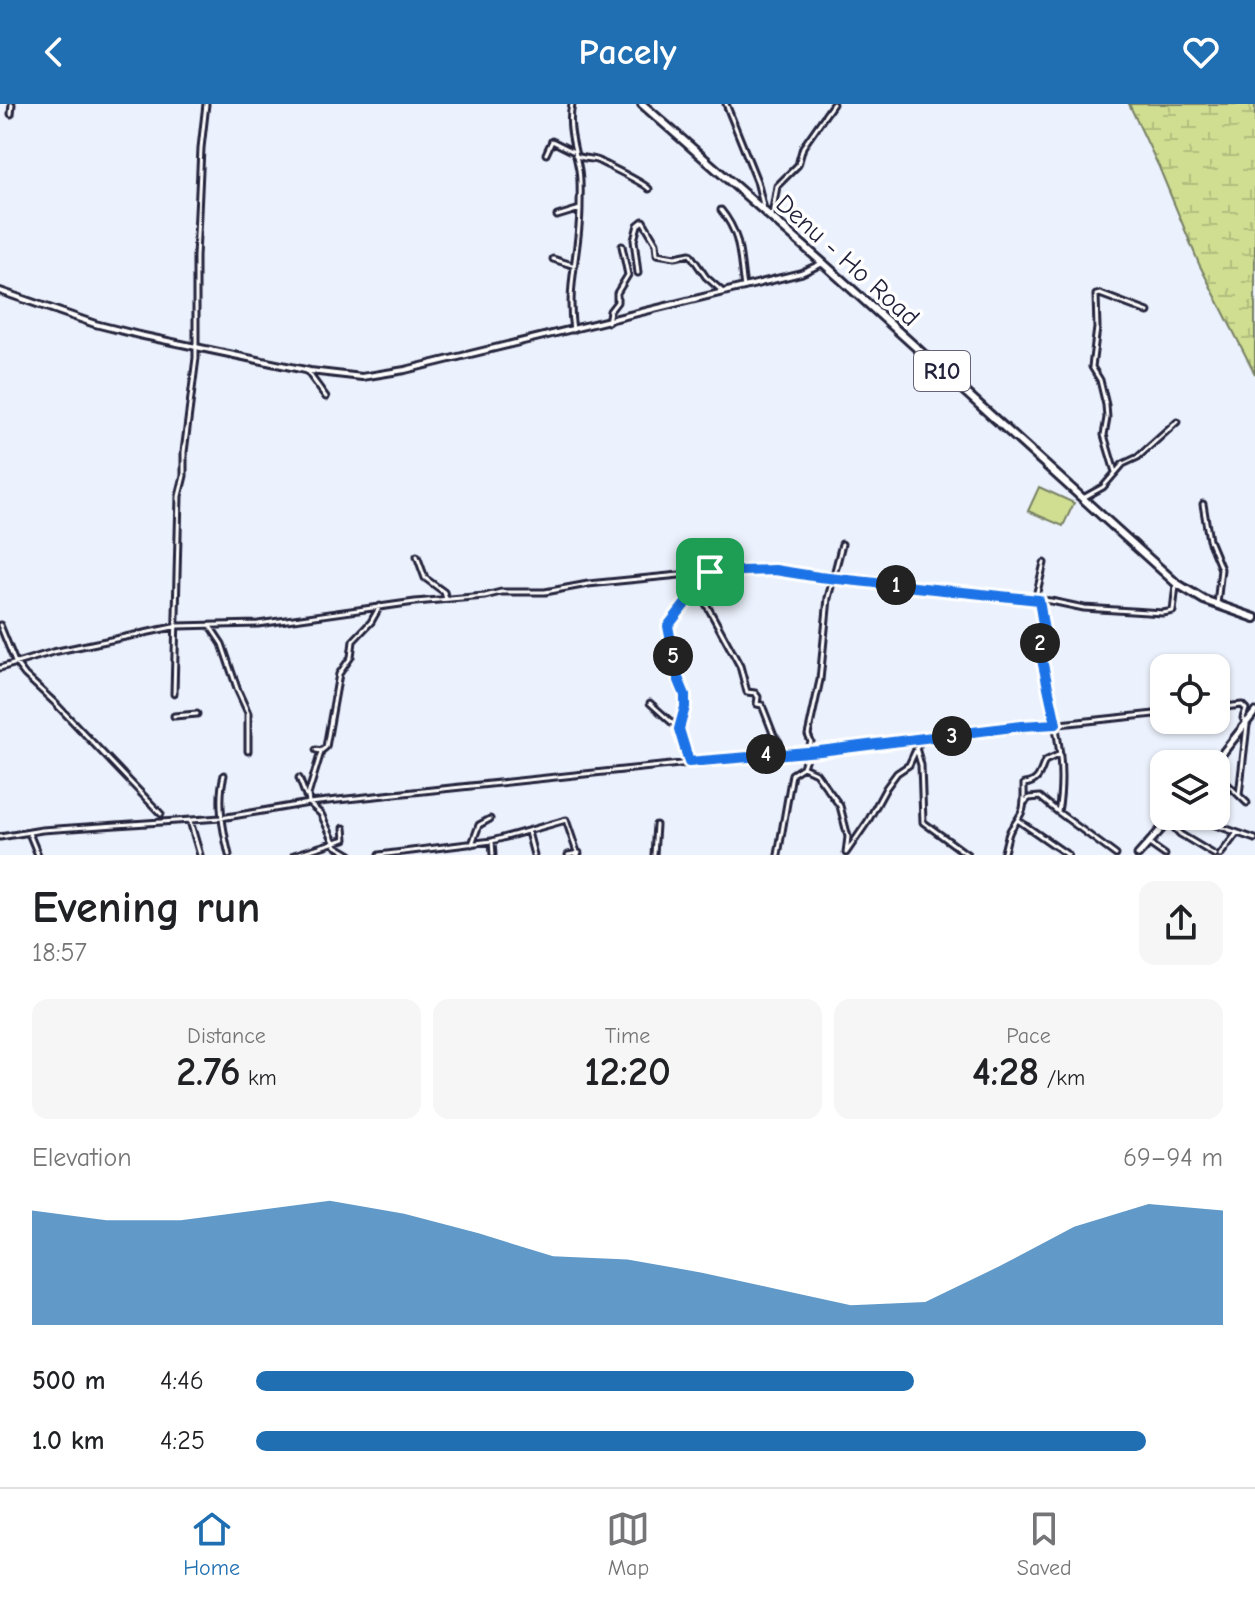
<!DOCTYPE html>
<html lang="en">
<head>
<meta charset="utf-8">
<style>
	body { margin:0; font-family:"Comic Neue",sans-serif; background:#f6f6f6; color:#202124; height:100vh; display:flex; flex-direction:column; font-size:30px; white-space:nowrap }
	* { box-sizing:border-box; margin:0 }
	p { font-size:26px; color:#757577 }
	.icon { flex:none; width:44px; height:44px; fill:none; stroke:currentColor; stroke-width:2; stroke-linecap:round; stroke-linejoin:round }
	.map { position:relative; height:751px; overflow:hidden }
	.panel { display:flex; flex-direction:column; background:#fff; flex:1 }
	.panel>* { flex:none }
	.fabs { position:absolute; left:1150px; top:550px; display:grid; gap:16px }
	.fabs a { display:grid; place-items:center; width:80px; height:80px; border-radius:16px; background:#fff; box-shadow:0 2px 6px #0004; font-size:40px }
	.pin { position:absolute; display:grid; place-items:center; width:68px; height:68px; color:#fff; margin:-34px; border-radius:16px; box-shadow:0 4px 12px #0006 }
	.km { position:absolute; width:40px; height:40px; margin:-20px; border-radius:50%; background:#222; color:#fff; font-size:22px; line-height:40px; text-align:center }
	.round { display:grid; place-items:center; flex:none; width:84px; height:84px; border-radius:16px; background:#f6f6f6 }
	.overview { display:flex; align-items:center; justify-content:space-between; height:136px; padding:0 32px }
	h1 { font-size:44px; font-weight:700; line-height:60px }
	.figures { display:grid; grid-template-columns:repeat(3,1fr); gap:12px; height:136px; padding:8px 32px }
	.figures div { display:grid; align-content:center; border-radius:16px; background:#f6f6f6; text-align:center }
	.figures b { font-size:40px; font-weight:700 }
	.figures small { font-size:22px; font-weight:400 }
	.figures p { font-size:22px }
	.chart { height:224px; padding:16px 32px }
	.chart p { display:flex; justify-content:space-between }
	.chart svg { width:100%; height:144px; margin-top:8px; fill:#1f6fb2; opacity:.7 }
	ul { padding:0 32px; list-style:none; font-size:26px }
	li { display:grid; grid-template-columns:128px 96px 1fr; align-items:center; height:60px }
	li i { height:20px; border-radius:10px; background:#1f6fb2 }
	header { display:flex; justify-content:space-between; align-items:center; height:104px; padding:0 32px; background:#1f6fb2; color:#fff; font-size:36px; font-weight:700 }
	.tab-bar { display:flex; justify-content:space-around; align-items:center; height:112px; border-top:2px solid #e0e0e0; background:#fff; font-size:22px; color:#757577 }
	.tab-bar a { display:grid; justify-items:center; gap:4px }
	.tab-bar .current { color:#1f6fb2 }
	.map>svg:first-child { display:block }
	.wetland { fill:url(#wetland-marsh); stroke:#788066; stroke-width:2 }
	.pitch { fill:#cfde91; stroke:#788066; stroke-width:2 }
	.lines { fill:none; stroke-linecap:round; stroke-linejoin:round }
	.minor-casing { stroke:#22223b; stroke-width:9 }
	.tertiary-casing { stroke:#22223b; stroke-width:10 }
	.secondary-casing { stroke:#22223b; stroke-width:11 }
	.primary-casing { stroke:#22223b; stroke-width:12 }
	.minor { stroke:#fff; stroke-width:3 }
	.tertiary { stroke:#fff; stroke-width:4 }
	.secondary { stroke:#fff; stroke-width:5 }
	.primary { stroke:#fff; stroke-width:6 }
	.route-casing { stroke:#fff; stroke-width:16 }
	.route { stroke:#1a73e8; stroke-width:10 }
	.labels { text-anchor:middle; stroke-width:7; stroke-linejoin:round; paint-order:stroke }
	.shield { fill:#fff; stroke:#646476; stroke-width:2 }
	.shield-label { font-size:24px; font-weight:bold; fill:#22223b }
	.street-label { font-size:26px; fill:#22223b; stroke:#fff }
</style>
</head>
<body>
<header><svg class="icon" aria-label="back" viewBox="0 0 24 24"><path d="M15 5l-7 7 7 7"/></svg>Pacely<svg class="icon" aria-label="heart" viewBox="0 0 24 24"><path d="M12 20l-8-8c-3-5 5-10 8-4 3-6 11-1 8 4z"/></svg></header>
<div class="map">
<svg width="1255" height="751" viewBox="0 0 1255 751">
	<defs>
		<pattern id="wetland-marsh" width="20" height="14" patternUnits="userSpaceOnUse" patternTransform="scale(2)"><rect width="20" height="14" fill="#cfde91"/><path d="M1 5h8M5 5V1M11 12h8M15 12V8" fill="none" stroke="#b1be7e"/></pattern>
	</defs>
	<rect width="100%" height="100%" fill="#ecf2fd"/>
	<filter id="ink" filterUnits="userSpaceOnUse"><feTurbulence type="fractalNoise" baseFrequency=".0125" numOctaves="2"/><feDisplacementMap in="SourceGraphic" scale="16" xChannelSelector="R" yChannelSelector="G"/><feConvolveMatrix kernelMatrix="1 2 1 2 8 2 1 2 1" color-interpolation-filters="sRGB"/></filter>
	<g filter="url(#ink)">
		<path class="wetland" d="M1129 0H1255V270L1199 160 1159 63Z"/>
		<path class="pitch" d="M1039 383 1074 399 1063 422 1028 407Z"/>
		<g class="lines">
			<g class="minor-casing">
				<path id="minor" d="M572 0C567 23 575 44 579 66 581 78 580 92 580 103 580 145 566 183 573 226
					M726 0 757 77 764 105
					M11 10 12 0
					M546 50 552 37 572 47
					M575 51C583 56 591 53 599 57 608 62 645 79 649 85
					M721 106C742 132 739 152 744 183
					M772 111 777 82 798 61 803 43 833 0
					M557 112 580 105
					M553 155 572 161
					M638 169 634 136 638 121 643 117 656 139 657 150 675 153 690 150 706 173 723 188
					M608 218 610 207 617 198V189L628 171 622 142
					M307 267 326 293
					M1115 368 1104 331 1107 314 1106 301 1100 276 1092 263 1097 224 1096 191 1100 190 1148 208
					M1083 394 1103 383 1123 360 1138 353 1177 318
					M1203 400 1209 436 1221 465 1217 500
					M417 452 425 474 444 488 446 495
					M1044 459 1037 488 1044 527 1040 540 1041 551C1051 604 1068 655 1058 708L1116 751
					M699 482 705 498 740 562 747 588 755 589 758 593 757 600 762 601 774 632 779 638
					M0 521 15 558 25 571 54 598 161 710
					M210 522 222 540 238 587 248 609V647
					M0 564 53 548 178 522 258 520 415 498 485 492 501 488H545L588 480 710 468 775 466 819 473 1051 497 1084 504 1163 509 1173 507 1176 481
					M174 590 179 392 184 372V348L196 254V153L201 44 206 0
					M650 599 679 625
					M1216 604 1242 601 1246 605 1243 614 1247 621 1239 691
					M174 612 197 610
					M916 644 921 661 923 718 968 751
					M316 646 321 647 326 643 339 570 351 553 353 537 371 518 380 502
					M321 648 308 691 309 699 321 710 336 742 351 751
					M689 658 679 625 685 603V591L678 574 668 522 708 469
					M803 663 811 638 808 631 820 576 828 494 842 440
					M1216 669 1247 699
					M224 671C217 697 223 726 229 751
					M299 674 306 692
					M1025 698 1029 694 1040 693 1058 708
					M1190 712 1255 735
					M190 717 200 751
					M1019 717 1068 751
					M1168 717 1180 730 1215 751
					M528 728 534 751
					M29 729 38 751
					M0 733 42 726 221 714 309 699 1164 609
					M492 737 493 751
					M1148 739 1165 751
					M472 740 479 721 490 715
					M294 751 345 735 344 724
					M379 751 492 737 566 716 578 751
					M568 751 579 749
					M654 751 656 721
					M778 751 792 670 803 663 816 669 840 702 848 733 846 749 868 717 886 684 897 669 909 661 921 635
					M1003 751C1006 743 1007 731 1011 725 1026 705 1024 704 1024 680 1040 679 1040 667 1045 657L1060 650
					M1220 751 1237 729"/>
			</g>
			<g class="tertiary-casing">
				<path id="tertiary" d="M0 187 95 220 139 231 310 267 362 273 405 266 801 169 823 159"/>
			</g>
			<g class="secondary-casing">
				<path id="secondary" d="M1214 660 1255 608
					M1138 751 1173 712"/>
			</g>
			<g class="primary-casing">
				<path id="primary" d="M642 0 823 159 1176 479 1204 496 1255 514"/>
			</g>
			<use href="#minor" class="minor"/>
			<use href="#tertiary" class="tertiary"/>
			<use href="#secondary" class="secondary"/>
			<use href="#primary" class="primary"/>
		</g>
	</g>
	<g class="lines" filter="url(#ink)">
		<g class="route-casing">
			<path id="route" d="M775 466 819 473 1039 496 1044 527 1040 540 1041 551 1056 620 1021 622 820 647 689 658 679 625 685 603V591L678 574 668 522 710 468Z"/>
		</g>
		<use href="#route" class="route"/>
	</g>
	<g class="labels">
		<rect class="shield" x="914" y="247" width="56" height="40" rx="6"/>
		<g class="shield-label">
			<text x="942" y="275">R10</text>
		</g>
		<g class="street-label">
			<text transform="translate(848 156) rotate(42)" y="9">Denu - Ho Road</text>
		</g>
	</g>
</svg>
<div class="fabs">
<a><svg class="icon" aria-label="locate" viewBox="0 0 24 24"><circle cx="12" cy="12" r="6"/><path d="M12 2v4M12 18v4M2 12h4M18 12h4"/></svg></a>
<a><svg class="icon" aria-label="layers" viewBox="0 0 24 24"><path d="M12 4l9 5-9 5-9-5zM3 14l9 5 9-5"/></svg></a>
</div>
<div class="pin" style="left:710px;top:468px;background:#1e9e55"><svg class="icon" aria-label="arrive" viewBox="0 0 24 24"><path d="M6 21V4h12l-3 4 3 4H6"/></svg></div>
<b class="km" style="left:896px;top:481px">1</b>
<b class="km" style="left:1040px;top:539px">2</b>
<b class="km" style="left:952px;top:632px">3</b>
<b class="km" style="left:766px;top:650px">4</b>
<b class="km" style="left:673px;top:552px">5</b>
</div>
<section class="panel">
<div class="overview"><div><h1>Evening run</h1><p>18:57</p></div><a class="round"><svg class="icon" aria-label="share" viewBox="0 0 24 24"><path d="M12 15V3M7 8l5-5 5 5M5 13v7h14v-7"/></svg></a></div>
<div class="figures">
<div><p>Distance</p><b>2.76<small> km</small></b></div>
<div><p>Time</p><b>12:20</b></div>
<div><p>Pace</p><b>4:28<small> /km</small></b></div>
</div>
<div class="chart"><p><span>Elevation</span>69–94 m</p>
<svg viewBox="0 0 160 44" preserveAspectRatio="none"><path d="M0 44V9L10 12L20 12L30 9L40 6L50 10L60 16L70 23L80 24L90 28L100 33L110 38L120 37L130 26L140 14L150 7L160 9V44z"/></svg>
</div>
<ul>
<li><b>500 m</b>4:46<i style="width:68%"></i></li>
<li><b>1.0 km</b>4:25<i style="width:92%"></i></li>
</ul>
</section>
<nav class="tab-bar">
<a class="current"><svg class="icon" aria-label="home" viewBox="0 0 24 24"><path d="M3 11l9-7 9 7M6 9v11h12V9"/></svg>Home</a>
<a><svg class="icon" aria-label="map" viewBox="0 0 24 24"><path d="M3 6l6-2 6 2 6-2v14l-6 2-6-2-6 2zM9 4v14M15 6v14"/></svg>Map</a>
<a><svg class="icon" aria-label="saved" viewBox="0 0 24 24"><path d="M7 4h10v16l-5-4-5 4z"/></svg>Saved</a>
</nav>
</body>
</html>
